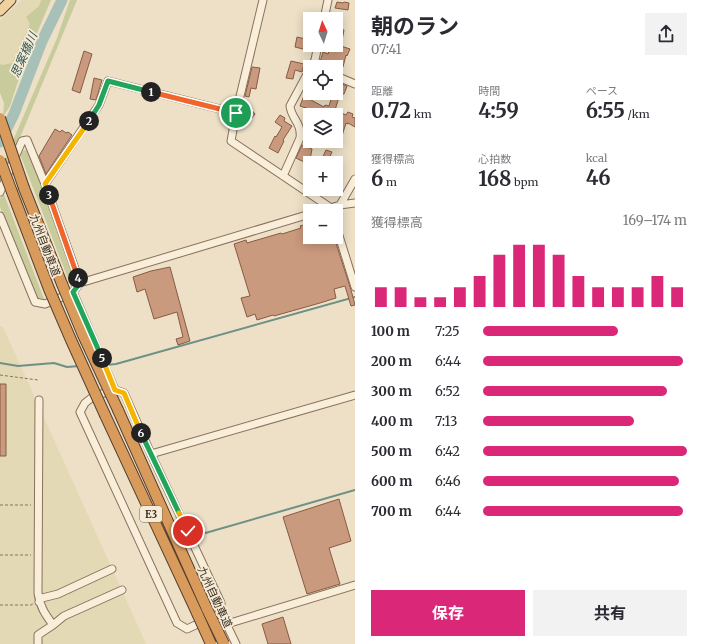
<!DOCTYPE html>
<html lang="ja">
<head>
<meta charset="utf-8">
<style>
	body { margin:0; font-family:Merriweather,"Noto Sans JP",serif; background:#f2f2f3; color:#2b2b33; height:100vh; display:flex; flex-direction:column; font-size:15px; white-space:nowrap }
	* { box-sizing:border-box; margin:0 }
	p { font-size:13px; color:#7c7c81 }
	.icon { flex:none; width:22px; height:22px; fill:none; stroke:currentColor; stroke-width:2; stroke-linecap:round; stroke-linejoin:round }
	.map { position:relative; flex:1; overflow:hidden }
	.details { display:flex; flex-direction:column; background:#fff; width:348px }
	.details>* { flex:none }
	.needle { width:26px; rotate:356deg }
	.buttons { position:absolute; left:303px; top:12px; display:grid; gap:8px }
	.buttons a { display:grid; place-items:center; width:40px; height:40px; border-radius:0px; background:#fff; box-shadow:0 2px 10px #0003; font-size:20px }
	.pin { position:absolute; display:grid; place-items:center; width:34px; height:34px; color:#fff; margin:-17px; border:2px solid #fff; border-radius:50%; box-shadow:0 1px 4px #0007 }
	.km { position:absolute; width:20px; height:20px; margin:-10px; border-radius:50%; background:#222; color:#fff; font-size:11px; line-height:20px; text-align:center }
	.round { display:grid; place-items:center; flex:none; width:42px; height:42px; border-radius:0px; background:#f2f2f3 }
	.headline { display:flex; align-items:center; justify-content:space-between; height:68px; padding:0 16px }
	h1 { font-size:22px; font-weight:700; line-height:30px }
	.stats { display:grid; grid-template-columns:repeat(3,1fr); gap:6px; height:68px; padding:4px 16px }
	.stats div { display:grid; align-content:center }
	.stats b { font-size:20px; font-weight:700 }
	.stats small { font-size:11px; font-weight:400 }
	.stats p { font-size:11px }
	.chart { height:112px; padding:8px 16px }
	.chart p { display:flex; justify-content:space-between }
	.chart svg { width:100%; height:72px; margin-top:4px; stroke:#db2777; stroke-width:6 }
	.action { display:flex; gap:8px; margin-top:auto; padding:8px 16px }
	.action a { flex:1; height:46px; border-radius:0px; background:#db2777; color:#fff; font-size:16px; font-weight:700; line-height:46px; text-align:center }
	.action a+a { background:#f2f2f3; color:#2b2b33 }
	ul { padding:0 16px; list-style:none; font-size:13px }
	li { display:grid; grid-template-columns:64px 48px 1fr; align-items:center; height:30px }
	li i { height:10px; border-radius:5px; background:#db2777 }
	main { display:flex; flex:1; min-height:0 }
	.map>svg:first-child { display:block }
	.farmland { fill:#e3d9b4 }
	.green { fill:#c8cb9b }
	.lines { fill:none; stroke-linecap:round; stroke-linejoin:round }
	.stream { stroke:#6e9086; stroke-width:2 }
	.river { stroke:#a8c1b8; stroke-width:11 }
	.building { fill:#ca9a7e; stroke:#875b43 }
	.minor-casing { stroke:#89725d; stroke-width:9 }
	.major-casing { stroke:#574030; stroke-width:11 }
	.highway-casing { stroke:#574030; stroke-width:12 }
	.path { stroke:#89725d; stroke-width:1; stroke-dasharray:3 2; stroke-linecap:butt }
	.minor { stroke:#f8eeda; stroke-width:7 }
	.major { stroke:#efd2a0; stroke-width:9 }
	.highway { stroke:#d99b5b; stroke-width:10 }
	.highway-bridge-casing { stroke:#574030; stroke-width:12; stroke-linecap:butt }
	.highway-bridge { stroke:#d99b5b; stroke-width:10 }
	.split-1-casing { stroke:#fff; stroke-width:8 }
	.split-2-casing { stroke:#fff; stroke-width:8 }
	.split-3-casing { stroke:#fff; stroke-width:8 }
	.split-4-casing { stroke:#fff; stroke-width:8 }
	.split-5-casing { stroke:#fff; stroke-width:8 }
	.split-6-casing { stroke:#fff; stroke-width:8 }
	.split-7-casing { stroke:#fff; stroke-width:8 }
	.split-8-casing { stroke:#fff; stroke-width:8 }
	.split-1 { stroke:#f0652b; stroke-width:5 }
	.split-2 { stroke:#22a559; stroke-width:5 }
	.split-3 { stroke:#f5b400; stroke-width:5 }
	.split-4 { stroke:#f0652b; stroke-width:5 }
	.split-5 { stroke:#22a559; stroke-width:5 }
	.split-6 { stroke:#f5b400; stroke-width:5 }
	.split-7 { stroke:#22a559; stroke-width:5 }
	.split-8 { stroke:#f5b400; stroke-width:5 }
	.labels { text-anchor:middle; stroke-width:3.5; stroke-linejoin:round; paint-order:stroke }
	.shield { fill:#f5ebd6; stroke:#716557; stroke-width:1 }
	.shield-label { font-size:10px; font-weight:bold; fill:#392b20 }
	.street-label { font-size:11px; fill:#392b20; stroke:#f5ebd6 }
	.water-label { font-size:12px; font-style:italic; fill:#305854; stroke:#f5ebd6 }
</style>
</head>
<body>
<main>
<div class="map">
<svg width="355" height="644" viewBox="0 0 355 644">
	<rect width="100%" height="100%" fill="#ede0c7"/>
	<path class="farmland" d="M22 0H41L39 6 26 17 30 24 12 63 2 65 0 63V20Z
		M0 326 3 327 146 644H0Z"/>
	<path class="green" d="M41 0H51L23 66 10 106 3 117 4 103 0 93V63L2 65 12 63 30 24 26 17 39 6Z
		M70 0H77L19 140 0 181V171L57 38Z
		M24 150 28 151 76 279 75 285 72 289 20 154Z
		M3 192 44 299 36 298 0 207V199Z"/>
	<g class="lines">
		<path class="stream" d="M0 363 18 366 54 363 67 367 79 366
			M106 365 116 364 355 297
			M195 536 355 490"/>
		<path class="river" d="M0 142 14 114 42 41 62 0"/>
	</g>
	<path class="building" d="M337 2 343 3 344 2 349 3 348 10 335 8Z
		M338 28 344 30 341 46 350 49 347 56 346 55 343 67H327L328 64 320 62 323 52 328 54 331 45H336V39Z
		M297 37 310 40V45H313L311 51 295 47Z
		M84 51 92 54 80 93 72 90Z
		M291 61 304 64 302 72 295 70 293 79 286 78Z
		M252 67 260 68 256 89 251 88 249 97 245 96Z
		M94 78 102 80 96 100 90 99Z
		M337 82 347 86 344 94H340L335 110 346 115 348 112 353 114 352 117 355 118V127L348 123V124L346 123 340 142 336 140V134L339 125 336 123V115H311L312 110 300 106 305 93H304V90L306 86 308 87 310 83V93H312L311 100 324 107 325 105 329 106 333 93H336V86Z
		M246 104 255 114 251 119 242 109Z
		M280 115 285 118 284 121 292 126 283 140 284 141 278 153 269 148 275 136 276 137 282 127 275 122Z
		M55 129 60 132 62 130 66 133 68 132 72 135 46 174 39 156Z
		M302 145 312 149 310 160 306 159 304 162 296 158Z
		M326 150 332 152 327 163H320Z
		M310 223V237H334L351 290 355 305 351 306 345 286 334 289 336 298 320 303 274 316 273 315 257 320 255 314 247 317 241 298 250 296 234 244 246 240 247 243 281 233 282 234 301 228 300 226Z
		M170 267 190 341 178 345 176 339 183 337 177 312 154 319 145 289 137 292 133 277 151 271Z
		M0 384H6V456H0Z
		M339 499 351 541 329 548 340 584 307 594 283 517Z
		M283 617 291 644H268L262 624Z"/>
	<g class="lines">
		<g class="minor-casing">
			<path id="minor" d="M263 0 236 113 231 141 331 208V211
				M324 19 328 0
				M311 67 315 60 318 45
				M336 76 355 84
				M283 176 300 138C302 123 291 118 290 106L310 69
				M45 184 99 105 108 81 236 113
				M0 192 22 141 27 140 45 184 80 283 73 292 115 390
				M340 205 355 179
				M320 211 340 205 355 203
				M0 216 35 302 45 304 70 294
				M336 226 355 287
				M80 283 310 214
				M39 400 38 593C40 607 45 614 53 625L64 616 122 590
				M151 454 355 395
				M39 602 42 598 58 594 112 569
				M221 613 187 629 177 623 80 412 85 403 94 396 115 390 124 393 151 454 221 603V613L236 644
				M227 624 355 585
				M38 644V635L53 625"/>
		</g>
		<g class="major-casing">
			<path id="major" d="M0 11 11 0"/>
		</g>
		<g class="highway-casing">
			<path id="highway" d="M24 188 62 284
				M12 192 49 289
				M118 410 207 609
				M105 415 197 613"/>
		</g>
		<path class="path" d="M0 375 38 380
			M0 505H31
			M0 555H31
			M0 605H31L33 604"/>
		<use href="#minor" class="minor"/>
		<use href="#major" class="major"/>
		<use href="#highway" class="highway"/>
		<g class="highway-bridge-casing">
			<path id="highway-bridge" d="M0 118 24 188
				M0 160 12 192
				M62 284 83 335 118 410
				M49 289 71 340 105 415
				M207 609 224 644
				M197 613 211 644"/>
		</g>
		<use href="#highway-bridge" class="highway-bridge"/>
	</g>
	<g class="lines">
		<g class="split-1-casing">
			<path id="split-1" d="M151 92 236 113"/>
		</g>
		<g class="split-2-casing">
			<path id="split-2" d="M89 121 99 105 108 81 151 92"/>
		</g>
		<g class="split-3-casing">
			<path id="split-3" d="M49 195 45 184 89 121"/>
		</g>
		<g class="split-4-casing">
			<path id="split-4" d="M49 195 78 278"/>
		</g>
		<g class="split-5-casing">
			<path id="split-5" d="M78 278 80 283 73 292 102 358"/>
		</g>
		<g class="split-6-casing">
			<path id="split-6" d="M102 358 115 390 124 393 141 433"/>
		</g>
		<g class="split-7-casing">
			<path id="split-7" d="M141 433 179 513"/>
		</g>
		<g class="split-8-casing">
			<path id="split-8" d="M179 513 188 531"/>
		</g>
		<use href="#split-1" class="split-1"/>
		<use href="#split-2" class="split-2"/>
		<use href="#split-3" class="split-3"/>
		<use href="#split-4" class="split-4"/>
		<use href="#split-5" class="split-5"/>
		<use href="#split-6" class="split-6"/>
		<use href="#split-7" class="split-7"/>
		<use href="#split-8" class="split-8"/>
	</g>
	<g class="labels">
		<rect class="shield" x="140" y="506" width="22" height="16" rx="3"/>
		<g class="shield-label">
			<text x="151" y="518">E3</text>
		</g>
		<g class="street-label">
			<text transform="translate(45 245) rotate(69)" y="4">九州自動車道</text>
			<text transform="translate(215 597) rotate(65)" y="4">九州自動車道</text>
		</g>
		<g class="water-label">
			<text transform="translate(24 55) rotate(-66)" y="4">思案橋川</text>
		</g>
	</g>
</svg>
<div class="buttons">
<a><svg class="needle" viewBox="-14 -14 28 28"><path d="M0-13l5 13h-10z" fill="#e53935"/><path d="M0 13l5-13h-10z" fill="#7c7c81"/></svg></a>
<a><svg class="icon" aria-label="locate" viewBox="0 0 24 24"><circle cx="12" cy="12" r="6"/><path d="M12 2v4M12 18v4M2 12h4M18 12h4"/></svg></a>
<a><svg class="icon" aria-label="layers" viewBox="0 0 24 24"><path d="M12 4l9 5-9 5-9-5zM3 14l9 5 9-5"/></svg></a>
<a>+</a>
<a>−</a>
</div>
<div class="pin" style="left:236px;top:113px;background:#1e9e55"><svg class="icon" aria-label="arrive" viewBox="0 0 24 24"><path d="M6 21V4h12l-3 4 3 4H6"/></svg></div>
<div class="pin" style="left:188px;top:531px;background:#d93025"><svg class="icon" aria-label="check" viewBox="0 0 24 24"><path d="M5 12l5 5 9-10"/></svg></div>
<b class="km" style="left:151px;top:92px">1</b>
<b class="km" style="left:89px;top:121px">2</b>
<b class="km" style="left:49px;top:195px">3</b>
<b class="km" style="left:78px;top:278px">4</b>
<b class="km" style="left:102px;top:358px">5</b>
<b class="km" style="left:141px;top:433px">6</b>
</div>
<section class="details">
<div class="headline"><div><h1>朝のラン</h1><p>07:41</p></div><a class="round"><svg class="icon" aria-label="share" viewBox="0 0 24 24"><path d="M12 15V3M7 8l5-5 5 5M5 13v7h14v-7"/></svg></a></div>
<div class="stats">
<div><p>距離</p><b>0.72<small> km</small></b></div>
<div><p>時間</p><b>4:59</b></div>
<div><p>ペース</p><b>6:55<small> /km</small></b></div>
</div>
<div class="stats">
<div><p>獲得標高</p><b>6<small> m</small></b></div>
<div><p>心拍数</p><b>168<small> bpm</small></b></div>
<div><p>kcal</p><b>46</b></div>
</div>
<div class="chart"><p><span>獲得標高</span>169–174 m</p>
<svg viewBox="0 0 160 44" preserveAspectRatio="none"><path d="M5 44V32M15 44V32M25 44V38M35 44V38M45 44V32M55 44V25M65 44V12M75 44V6M85 44V6M95 44V12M105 44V25M115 44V32M125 44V32M135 44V32M145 44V25M155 44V32"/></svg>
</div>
<ul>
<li><b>100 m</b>7:25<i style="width:66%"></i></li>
<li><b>200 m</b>6:44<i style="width:98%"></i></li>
<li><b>300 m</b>6:52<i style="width:90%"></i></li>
<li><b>400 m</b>7:13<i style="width:74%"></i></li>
<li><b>500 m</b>6:42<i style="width:100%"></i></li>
<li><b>600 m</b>6:46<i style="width:96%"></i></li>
<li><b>700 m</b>6:44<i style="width:98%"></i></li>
</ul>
<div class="action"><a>保存</a><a>共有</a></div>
</section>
</main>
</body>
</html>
